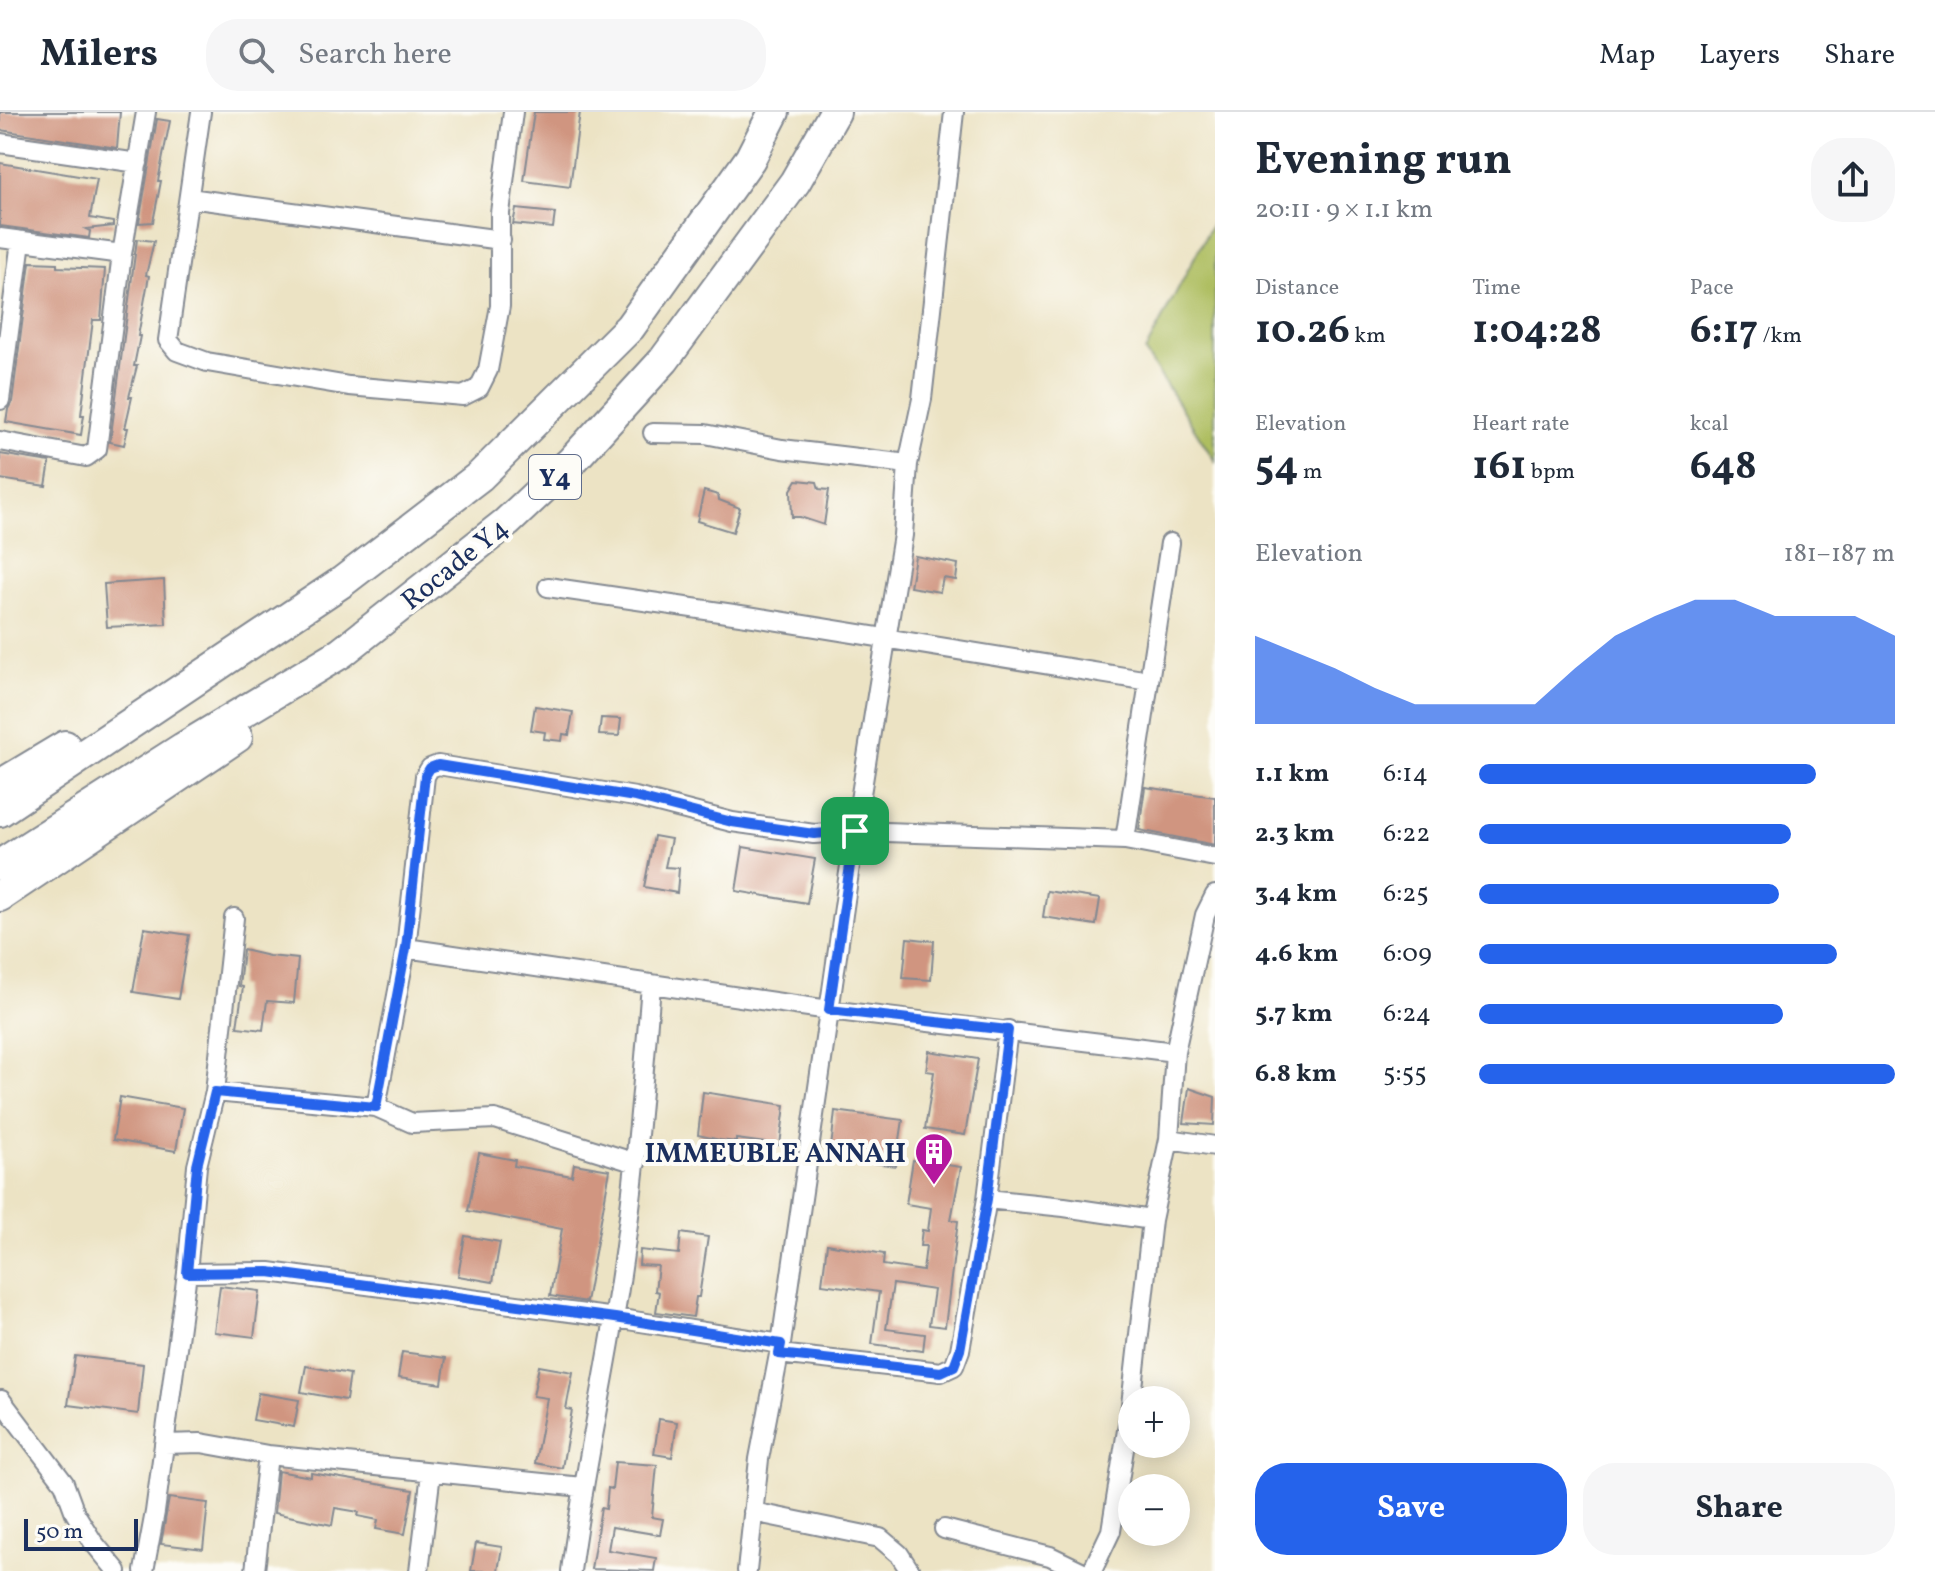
<!DOCTYPE html>
<html lang="en">
<head>
<meta charset="utf-8">
<style>
	body { margin:0; font-family:Vollkorn,serif; background:#f6f6f7; color:#1f2937; height:100vh; display:flex; flex-direction:column; font-size:30px; white-space:nowrap }
	* { box-sizing:border-box; margin:0 }
	p { font-size:26px; color:#747a83 }
	.icon { flex:none; width:44px; height:44px; fill:none; stroke:currentColor; stroke-width:2; stroke-linecap:round; stroke-linejoin:round }
	.map { position:relative; flex:1; overflow:hidden }
	.panel { display:flex; flex-direction:column; background:#fff; width:720px }
	.panel>* { flex:none }
	.controls { position:absolute; left:1118px; top:1274px; display:grid; gap:16px }
	.controls a { display:grid; place-items:center; width:72px; height:72px; border-radius:50%; background:#fff; box-shadow:0 4px 20px #0003; font-size:40px }
	.scale { position:absolute; left:24px; bottom:20px; width:114px; box-sizing:border-box; padding-left:8px; border:4px solid #1b2f5e; border-top:0; font-size:22px; line-height:28px; white-space:nowrap; color:#1b2f5e; -webkit-text-stroke:6px #fdfcf7; paint-order:stroke }
	.pin { position:absolute; display:grid; place-items:center; width:68px; height:68px; color:#fff; margin:-34px; border-radius:16px; box-shadow:0 4px 12px #0006 }
	.round { display:grid; place-items:center; flex:none; width:84px; height:84px; border-radius:32px; background:#f6f6f7 }
	.headline { display:flex; align-items:center; justify-content:space-between; height:136px; padding:0 40px }
	h1 { font-size:44px; font-weight:700; line-height:60px }
	.metrics { display:grid; grid-template-columns:repeat(3,1fr); gap:12px; height:136px; padding:8px 40px }
	.metrics div { display:grid; align-content:center }
	.metrics b { font-size:40px; font-weight:700 }
	.metrics small { font-size:22px; font-weight:400 }
	.metrics p { font-size:22px }
	.chart { height:224px; padding:16px 40px }
	.chart p { display:flex; justify-content:space-between }
	.chart svg { width:100%; height:144px; margin-top:8px; fill:#2563eb; opacity:.7 }
	.action { display:flex; gap:16px; margin-top:auto; padding:16px 40px }
	.action a { flex:1; height:92px; border-radius:32px; background:#2563eb; color:#fff; font-size:32px; font-weight:700; line-height:92px; text-align:center }
	.action a+a { background:#f6f6f7; color:#1f2937 }
	ul { padding:0 40px; list-style:none; font-size:26px }
	li { display:grid; grid-template-columns:128px 96px 1fr; align-items:center; height:60px }
	li i { height:20px; border-radius:10px; background:#2563eb }
	header { display:flex; align-items:center; gap:48px; box-sizing:border-box; height:112px; padding:0 40px; background:#fff; border-bottom:2px solid #e0e1e3 }
	header strong { font-size:38px }
	nav { display:flex; gap:44px; margin-inline-start:auto; font-size:28px }
	.search { width:560px; height:72px; background:#f6f6f7; display:flex; align-items:center; gap:20px; box-sizing:border-box; padding:0 28px; border-radius:32px; color:#747a83; font-size:30px }
	main { display:flex; flex:1; min-height:0 }
	.map>svg:first-child { display:block }
	.green { fill:#aebe61; stroke:#647660; stroke-width:2 }
	.building { fill:#d09580 }
	.lines { fill:none; stroke-linecap:round; stroke-linejoin:round }
	.minor-casing { stroke:#848991; stroke-width:22 }
	.trunk-casing { stroke:#848991; stroke-width:34 }
	.minor { stroke:#fff; stroke-width:18 }
	.trunk { stroke:#fff; stroke-width:30 }
	.route-casing { stroke:#fff; stroke-width:16 }
	.route { stroke:#2563eb; stroke-width:10 }
	.labels { text-anchor:middle; stroke-width:8; stroke-linejoin:round; paint-order:stroke }
	.shield { fill:#fdfcf7; stroke:#5f6c8c; stroke-width:2 }
	.shield-label { font-size:26px; font-weight:bold; fill:#1b2f5e }
	.street-label { font-size:28px; fill:#1b2f5e; stroke:#fdfcf7 }
	.poi-label { font-size:28px; font-weight:bold; fill:#1b2f5e; stroke:#fdfcf7; text-anchor:end }
</style>
</head>
<body>
<header>
<strong>Milers</strong>
<div class="search"><svg class="icon" aria-label="search" viewBox="0 0 24 24"><circle cx="10" cy="10" r="6"/><path d="M15 15l6 6"/></svg>Search here</div>
<nav><a>Map</a><a>Layers</a><a>Share</a></nav>
</header>
<main>
<div class="map">
<svg width="1215" height="1459" viewBox="0 0 1215 1459">
	<rect width="100%" height="100%" fill="#fdfcf7"/>
	<filter id="ink" filterUnits="userSpaceOnUse"><feTurbulence type="fractalNoise" baseFrequency=".0125" numOctaves="2"/><feDisplacementMap in="SourceGraphic" scale="16" xChannelSelector="R" yChannelSelector="G"/><feConvolveMatrix kernelMatrix="1 2 1 2 8 2 1 2 1" color-interpolation-filters="sRGB"/></filter>
	<filter id="wash" filterUnits="userSpaceOnUse"><feTurbulence type="fractalNoise" baseFrequency=".006" numOctaves="4" result="noise"/><feDisplacementMap in="SourceGraphic" scale="32" xChannelSelector="R" yChannelSelector="G"/><feGaussianBlur stdDeviation="1.8" result="paint"/><feColorMatrix in="noise" values="0 0 0 0 0 0 0 0 0 0 0 0 0 0 0 0 0 1.4 0 .05"/><feComposite in="paint" operator="in"/></filter>
	<g filter="url(#wash)">
		<rect width="100%" height="100%" fill="#ece3c4"/>
		<path class="green" d="M1215 106V349L1145 240Z"/>
		<g id="blocks">
			<path class="building" d="M0 0H120L117 36 0 18Z
				M534 0H580L570 75 524 69Z
				M157 7 170 9 158 69H161L153 110 139 111Z
				M0 51 97 67 90 106 113 110V114L86 117 90 119 89 126 0 114Z
				M516 97 555 101 553 116 513 112Z
				M137 127 154 129 146 163 149 164 138 224H140L134 254H137L129 285H132L125 316H128L124 333 110 330Z
				M30 150 57 151V155L105 157 101 208H93L81 303H84L81 323 6 310 8 297 12 290Z
				M0 342 50 350 46 374 0 367Z
				M797 368 817 370 819 377 829 378 824 413 800 405H792L791 378Z
				M704 379 718 383 719 388 740 396 733 420 697 409Z
				M915 444 958 452 956 468 943 466 940 480 910 475Z
				M164 468 166 512 107 515 104 472Z
				M535 594 573 600 569 623 563 622 562 629 544 627 545 620 531 618Z
				M601 606 621 607 619 624 599 623Z
				M1145 675 1215 685V733L1139 718Z
				M654 724 671 727 665 755 679 756 677 781 644 775Z
				M743 735 815 747 807 791 736 779Z
				M1047 779 1100 787 1096 813 1043 805Z
				M144 816 189 823 178 887 133 880Z
				M907 826 934 829 931 868 903 866Z
				M243 838 269 844 298 847 294 891 267 889 263 918 237 915 243 875 239 874Z
				M929 939 978 947 965 1023 925 1017 934 960 926 959Z
				M1189 976 1215 985 1214 1013 1184 1011Z
				M703 980 785 993 780 1033 736 1027V1030L720 1028 698 1023Z
				M120 985 183 996 176 1039 113 1028Z
				M835 999 903 1008 896 1054 830 1046Z
				M479 1041 515 1048 514 1054 572 1064 574 1052 610 1058 586 1190 550 1184 562 1117 468 1099Z
				M913 1048 961 1055 951 1108 958 1109 945 1215 929 1213 934 1178 893 1172 886 1217 925 1222 923 1239 872 1232 879 1180 822 1172 827 1132 884 1142 883 1153 923 1159 926 1134H920L922 1118 928 1119 931 1096 906 1092Z
				M681 1121 708 1125 699 1185H696L693 1205 656 1200 659 1180 655 1179 658 1154 639 1153 640 1138 679 1142Z
				M465 1124 500 1130 493 1170 458 1164Z
				M220 1174 260 1179 254 1225 214 1220Z
				M402 1240 446 1246 442 1272 398 1266Z
				M75 1244 143 1252 138 1302 68 1293Z
				M306 1254 350 1262 346 1288 301 1280Z
				M539 1254 573 1260 566 1297 572 1298 562 1356 535 1351 547 1286 533 1284Z
				M258 1281 299 1288 294 1315 253 1308Z
				M659 1307 677 1310 672 1345 654 1342Z
				M615 1350 657 1353 652 1405 663 1407 660 1423 612 1415 608 1438 656 1446 654 1459 591 1457 601 1396 606 1397 608 1376 612 1377Z
				M278 1359 311 1365V1361L413 1378 405 1422 376 1417 378 1408 358 1404 359 1400 335 1396 332 1413 274 1401Z
				M169 1386 208 1391 203 1437 161 1432Z
				M476 1431 502 1435 498 1459H471Z"/>
		</g>
	</g>
	<g filter="url(#ink)">
		<use href="#blocks" fill-opacity="0" stroke="#848991" stroke-width="2"/>
		<g class="lines">
			<g class="minor-casing">
				<path id="minor" d="M201 0 168 228 177 239 207 250 349 274 463 284 479 276 488 258 500 194V101L513 0
					M0 31 138 51
					M189 86 501 128
					M0 126 122 142
					M0 288 21 129
					M653 321 705 322 782 337 908 352
					M0 329 86 345 97 337 122 142 146 0
					M548 475 754 505 1149 569
					M1125 728 1170 431
					M1215 745 1125 728 855 719 814 722 732 710 635 685 438 653 430 656 425 664 406 836 829 898 1175 940 1205 803 1215 783
					M1175 940 1169 1027 1215 1034
					M215 980 376 995 412 1011 495 1007 636 1051
					M376 995 406 836
					M987 1087 1064 1095 1152 1108 1131 1293 1111 1419 1092 1459
					M1152 1108 1169 1027
					M187 1161 269 1160 615 1206 781 1232
					M779 1242 941 1260 954 1254 960 1238 987 1087 1008 918
					M1 1288 64 1371 75 1401 93 1430 117 1459
					M164 1332 201 1331 268 1343 582 1375
					M753 1400 880 1426 899 1442 910 1459
					M944 1417 1050 1444 1081 1459
					M144 1459 155 1400 187 1161 197 1054 215 980 234 806
					M255 1459 268 1343
					M419 1459 431 1361
					M571 1459C582 1373 600 1292 614 1207 633 1096 642 984 651 873
					M747 1459 759 1347 781 1232 855 719 903 423 908 352 922 287 954 0"/>
			</g>
			<g class="trunk-casing">
				<path id="trunk" d="M0 673 65 634
					M0 699 342 470 480 364 630 215 750 47 774 0
					M0 753 183 636 341 541 507 410 571 350 664 248 795 70 835 0
					M0 784 237 625"/>
			</g>
			<use href="#minor" class="minor"/>
			<use href="#trunk" class="trunk"/>
		</g>
	</g>
	<g class="lines" filter="url(#ink)">
		<g class="route-casing">
			<path id="route" d="M438 653 635 685 732 710 814 722 855 719 829 898 1008 918 987 1087 960 1238 954 1254 941 1260 779 1242 781 1232 615 1206 269 1160 187 1161 197 1054 215 980 376 995 406 836 425 664 430 656Z"/>
		</g>
		<use href="#route" class="route"/>
	</g>
	<defs>
		<g id="building-pin" transform="scale(2)"><path d="M0 17L-7.5 6A9.5 9.5 0 1 1 7.5 6Z" fill="#b5179e" stroke="#fdfcf7"/><path d="M-4-6H4V6H1V3H-1V6H-4ZM-2.5-4.3h1.7v1.8h-1.7ZM.8-4.3h1.7v1.8H.8ZM-2.5-1h1.7V.8h-1.7ZM.8-1h1.7V.8H.8Z" fill="#fff"/></g>
	</defs>
	<g fill-rule="evenodd">
		<use href="#building-pin" x="934" y="1040"/>
	</g>
	<g class="labels">
		<rect class="shield" x="529" y="343" width="52" height="44" rx="6"/>
		<g class="shield-label">
			<text x="555" y="374">Y4</text>
		</g>
		<g class="street-label">
			<text transform="translate(454 451) rotate(-39)" y="10">Rocade Y4</text>
		</g>
		<g class="poi-label">
			<text x="906" y="1050">IMMEUBLE ANNAH</text>
		</g>
	</g>
</svg>
<div class="controls">
<a>+</a>
<a>−</a>
</div>
<div class="scale">50 m</div>
<div class="pin" style="left:855px;top:719px;background:#1e9e55"><svg class="icon" aria-label="arrive" viewBox="0 0 24 24"><path d="M6 21V4h12l-3 4 3 4H6"/></svg></div>
</div>
<section class="panel">
<div class="headline"><div><h1>Evening run</h1><p>20:11 · 9 × 1.1 km</p></div><a class="round"><svg class="icon" aria-label="share" viewBox="0 0 24 24"><path d="M12 15V3M7 8l5-5 5 5M5 13v7h14v-7"/></svg></a></div>
<div class="metrics">
<div><p>Distance</p><b>10.26<small> km</small></b></div>
<div><p>Time</p><b>1:04:28</b></div>
<div><p>Pace</p><b>6:17<small> /km</small></b></div>
</div>
<div class="metrics">
<div><p>Elevation</p><b>54<small> m</small></b></div>
<div><p>Heart rate</p><b>161<small> bpm</small></b></div>
<div><p>kcal</p><b>648</b></div>
</div>
<div class="chart"><p><span>Elevation</span>181–187 m</p>
<svg viewBox="0 0 160 44" preserveAspectRatio="none"><path d="M0 44V17L10 22L20 27L30 33L40 38L50 38L60 38L70 38L80 27L90 17L100 11L110 6L120 6L130 11L140 11L150 11L160 17V44z"/></svg>
</div>
<ul>
<li><b>1.1 km</b>6:14<i style="width:81%"></i></li>
<li><b>2.3 km</b>6:22<i style="width:75%"></i></li>
<li><b>3.4 km</b>6:25<i style="width:72%"></i></li>
<li><b>4.6 km</b>6:09<i style="width:86%"></i></li>
<li><b>5.7 km</b>6:24<i style="width:73%"></i></li>
<li><b>6.8 km</b>5:55<i style="width:100%"></i></li>
</ul>
<div class="action"><a>Save</a><a>Share</a></div>
</section>
</main>
</body>
</html>
